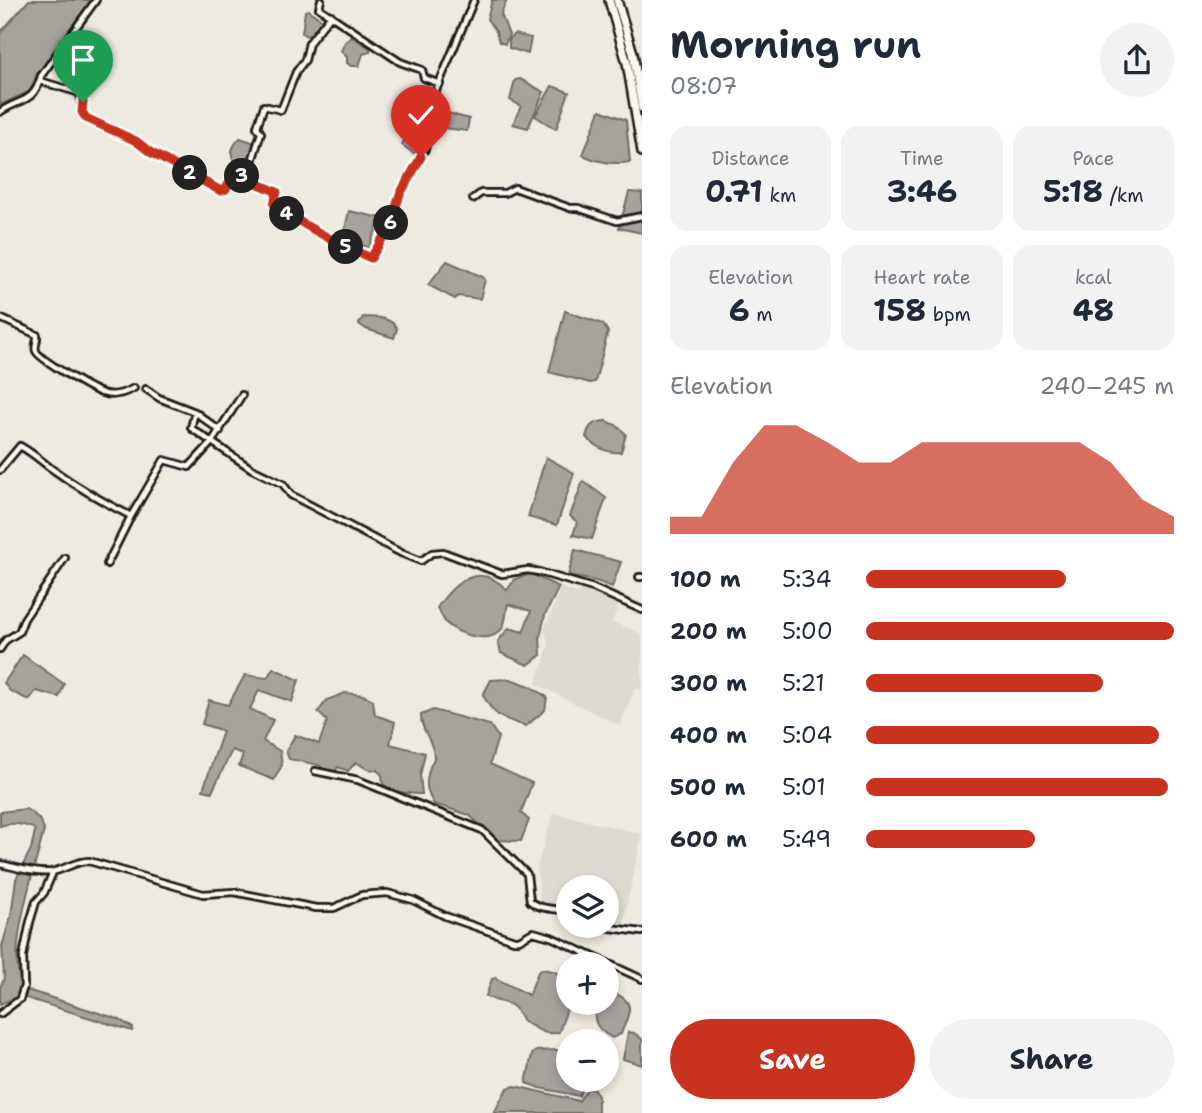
<!DOCTYPE html>
<html lang="en">
<head>
<meta charset="utf-8">
<style>
	body { margin:0; font-family:"Shantell Sans",sans-serif; background:#f2f2f3; color:#1f2937; height:100vh; display:flex; flex-direction:column; font-size:26px; white-space:nowrap }
	* { box-sizing:border-box; margin:0 }
	p { font-size:23px; color:#747a83 }
	.icon { flex:none; width:38px; height:38px; fill:none; stroke:currentColor; stroke-width:2; stroke-linecap:round; stroke-linejoin:round }
	.map { position:relative; flex:1; overflow:hidden }
	.drawer { display:flex; flex-direction:column; background:#fff; width:560px }
	.drawer>* { flex:none }
	.fabs { position:absolute; left:556px; top:875px; display:grid; gap:14px }
	.fabs a { display:grid; place-items:center; width:63px; height:63px; border-radius:50%; background:#fff; box-shadow:0 4px 10px #0003; font-size:35px }
	.pin { position:absolute; display:grid; place-items:center; width:60px; height:60px; color:#fff; margin:-72px -30px; border-radius:50% 50% 50% 0; rotate:-45deg; box-shadow:0 0 7px #0007 }
	.pin .icon { rotate:45deg }
	.km { position:absolute; width:35px; height:35px; margin:-18px; border-radius:50%; background:#222; color:#fff; font-size:19px; line-height:35px; text-align:center }
	.round { display:grid; place-items:center; flex:none; width:74px; height:74px; border-radius:37px; background:#f2f2f3 }
	.overview { display:flex; align-items:center; justify-content:space-between; height:119px; padding:0 28px }
	h1 { font-size:38px; font-weight:700; line-height:52px }
	.metrics { display:grid; grid-template-columns:repeat(3,1fr); gap:10px; height:119px; padding:7px 28px }
	.metrics div { display:grid; align-content:center; border-radius:18px; background:#f2f2f3; text-align:center }
	.metrics b { font-size:30px; font-weight:700 }
	.metrics small { font-size:19px; font-weight:400 }
	.metrics p { font-size:19px }
	.chart { height:196px; padding:14px 28px }
	.chart p { display:flex; justify-content:space-between }
	.chart svg { width:100%; height:126px; margin-top:7px; fill:#c8321e; opacity:.7 }
	.cta { display:flex; gap:14px; margin-top:auto; padding:14px 28px }
	.cta a { flex:1; height:80px; border-radius:42px; background:#c8321e; color:#fff; font-size:28px; font-weight:700; line-height:80px; text-align:center }
	.cta a+a { background:#f2f2f3; color:#1f2937 }
	ul { padding:0 28px; list-style:none; font-size:23px }
	li { display:grid; grid-template-columns:112px 84px 1fr; align-items:center; height:52px }
	li i { height:18px; border-radius:9px; background:#c8321e }
	main { display:flex; flex:1; min-height:0 }
	.map>svg:first-child { display:block }
	.built { fill:#dedad1 }
	.water { fill:#a6a39d; stroke:#6f6d69; stroke-width:2 }
	.lines { fill:none; stroke-linecap:round; stroke-linejoin:round }
	.minor-casing { stroke:#1c1c1c; stroke-width:10 }
	.trunk-casing { stroke:#1c1c1c; stroke-width:12 }
	.minor { stroke:#fbf7ec; stroke-width:4.5 }
	.trunk { stroke:#fbf7ec; stroke-width:7 }
	.route-casing { stroke:#fff; stroke-width:14 }
	.route { stroke:#c8321e; stroke-width:9 }
</style>
</head>
<body>
<main>
<div class="map">
<svg width="642" height="1113" viewBox="0 0 642 1113">
	<rect width="100%" height="100%" fill="#eeeadf"/>
	<filter id="ink" filterUnits="userSpaceOnUse"><feTurbulence type="fractalNoise" baseFrequency=".0143" numOctaves="2"/><feDisplacementMap in="SourceGraphic" scale="14" xChannelSelector="R" yChannelSelector="G"/><feConvolveMatrix kernelMatrix="1 2 1 2 8 2 1 2 1" color-interpolation-filters="sRGB"/></filter>
	<g filter="url(#ink)">
		<path class="built" d="M584 580 624 595 612 622 642 634V686L641 689 635 688 620 726 536 684 549 644 544 630 561 588 578 593Z
			M553 813 642 834 623 924 607 920V887H569V910L540 902 537 867Z"/>
		<path class="water" d="M29 0H91L37 74 30 91 0 105V33Z
			M492 0H507L501 14 509 35 505 44 499 42 496 32 487 19Z
			M308 10 322 20 312 34 306 36 302 33 305 11Z
			M514 34 531 38 528 54 509 48V39Z
			M352 37 370 48V52L363 54 359 66H351L347 63V57L341 51 345 42Z
			M520 79 544 92 528 128 513 124 521 106 510 100 515 80Z
			M552 86 569 92 556 129 535 116Z
			M600 110 626 120 630 162C613 165 598 162 583 155Z
			M448 113 469 119 467 131 444 128 440 118Z
			M417 130 424 141 421 153H413L402 145 405 138Z
			M240 138 255 143 246 170C230 163 227 151 240 138Z
			M629 192 642 193V233L619 228Z
			M349 211 381 218 369 247 342 242Z
			M447 261 483 277 485 280 480 299 458 296 455 299 428 285Z
			M565 311 603 324 608 332 595 382 590 383 549 372Z
			M363 317C375 317 392 317 397 329L394 338 366 329 359 324Z
			M606 421 616 425 626 434 621 452C608 454 594 446 586 437 589 425 593 422 606 421Z
			M546 457 574 473 557 525 528 517Z
			M583 481 606 498 592 539 573 535 577 522 570 516Z
			M575 550 621 562 612 587 596 581 568 576Z
			M531 574 559 587 545 615 540 637 541 655 528 665 501 653 498 641 509 628 523 632 531 611 508 604C506 611 506 621 503 627 492 646 458 635 446 623 443 619 440 612 437 608 455 581 480 561 507 590L515 579Z
			M23 655 64 684 59 697 36 691 29 700 10 691 4 683Z
			M273 668 299 680 292 702 259 690 250 709 273 720 263 741 280 751 282 765 274 780 239 766 243 754 232 750 212 792 203 790 223 731 202 724 209 700 228 705 245 675 267 678Z
			M510 679 530 686 547 697 545 710 526 726C502 718 495 718 483 695L491 680Z
			M345 693 363 695 373 700 375 715 395 722 390 744 425 753 420 776 422 794C407 793 395 794 383 784L382 775 377 770 367 769 356 762 348 771 338 767 334 773H328L319 765 289 759 286 751 295 735 319 744 327 721 318 712 327 700Z
			M433 710 490 725 498 737 490 764 532 783 521 813 529 820 521 841 497 840 469 815 434 804C426 792 425 782 430 767 431 765 434 759 434 757 434 741 420 730 421 715Z
			M26 809C35 814 41 819 44 830 37 863 0 966 27 990L118 1019 133 1028 132 1031 20 996 0 1004V987L4 979 2 946 11 916 16 879 31 849 35 831 33 828C22 824 10 822 0 826V812Z
			M541 969 553 971 569 979V1003L559 1032C545 1037 535 1027 523 1021 510 995 506 1008 486 996L492 979 495 978 529 995 538 972Z
			M607 971 610 974 616 994C638 1003 627 1017 621 1034L612 1038C596 1029 592 1021 596 1003H607Z
			M628 1032 634 1033 642 1039V1065L623 1059Z
			M556 1050 569 1052V1080H586L579 1096 540 1088 526 1083 532 1054 536 1051Z
			M515 1086 579 1101 587 1089H594L598 1096V1113H494L507 1088Z"/>
		<g class="lines">
			<g class="minor-casing">
				<path id="minor" d="M321 0 319 8 400 62 422 70 424 78 440 84
					M331 15 309 43 305 60 296 72 281 110 264 106 257 127 261 133 248 174 254 182 277 192 274 204C305 227 336 243 371 258L391 224 400 194 425 149C429 140 419 133 422 124L474 0
					M40 81 80 93 83 115 86 118 136 141 150 152 221 191 226 189 233 173 249 178
					M0 112C20 98 34 104 41 76L96 0
					M473 199 481 193H505L515 188 570 208H578L617 221 642 216
					M0 318 37 335C38 340 34 346 36 351 39 359 92 390 102 393 113 397 125 393 134 388
					M146 389 159 398 195 412 191 428 252 469 283 484 291 495 401 553 421 561 432 553 443 552 502 574 528 570 539 572 593 588 642 610
					M195 412 220 431
					M0 470 20 446C33 453 41 461 52 469 77 487 103 502 131 516
					M107 564 131 516 164 460 189 467 211 443 242 395
					M639 577H642
					M0 649 6 640 19 632 24 619 65 558
					M315 771 358 780 482 830 527 874 530 901C541 911 555 907 569 912
					M0 864C16 867 34 874 51 872 65 870 74 861 89 861L203 894 234 892 316 908H334L362 895 387 893 413 900 445 916 514 940H519L533 932 551 937 642 979
					M595 926 642 932
					M0 1014 20 999 24 986 23 956 30 922 36 902 44 893 53 872"/>
			</g>
			<g class="trunk-casing">
				<path id="trunk" d="M609 0 627 63 642 152
					M617 0 633 53 642 108"/>
			</g>
			<use href="#minor" class="minor"/>
			<use href="#trunk" class="trunk"/>
		</g>
	</g>
	<g class="lines" filter="url(#ink)">
		<g class="route-casing">
			<path id="route" d="M83 102 82 112 86 118 136 141 150 152 221 191 226 189 234 173 277 192 274 204C305 227 336 243 371 258L391 224 400 194 421 157"/>
		</g>
		<use href="#route" class="route"/>
	</g>
</svg>
<div class="fabs">
<a><svg class="icon" aria-label="layers" viewBox="0 0 24 24"><path d="M12 4l9 5-9 5-9-5zM3 14l9 5 9-5"/></svg></a>
<a>+</a>
<a>−</a>
</div>
<div class="pin" style="left:83px;top:102px;background:#1e9e55"><svg class="icon" aria-label="arrive" viewBox="0 0 24 24"><path d="M6 21V4h12l-3 4 3 4H6"/></svg></div>
<div class="pin" style="left:421px;top:157px;background:#d93025"><svg class="icon" aria-label="check" viewBox="0 0 24 24"><path d="M5 12l5 5 9-10"/></svg></div>
<b class="km" style="left:190px;top:173px">2</b>
<b class="km" style="left:242px;top:176px">3</b>
<b class="km" style="left:287px;top:214px">4</b>
<b class="km" style="left:346px;top:247px">5</b>
<b class="km" style="left:391px;top:223px">6</b>
</div>
<section class="drawer">
<div class="overview"><div><h1>Morning run</h1><p>08:07</p></div><a class="round"><svg class="icon" aria-label="share" viewBox="0 0 24 24"><path d="M12 15V3M7 8l5-5 5 5M5 13v7h14v-7"/></svg></a></div>
<div class="metrics">
<div><p>Distance</p><b>0.71<small> km</small></b></div>
<div><p>Time</p><b>3:46</b></div>
<div><p>Pace</p><b>5:18<small> /km</small></b></div>
</div>
<div class="metrics">
<div><p>Elevation</p><b>6<small> m</small></b></div>
<div><p>Heart rate</p><b>158<small> bpm</small></b></div>
<div><p>kcal</p><b>48</b></div>
</div>
<div class="chart"><p><span>Elevation</span>240–245 m</p>
<svg viewBox="0 0 160 44" preserveAspectRatio="none"><path d="M0 44V38L10 38L20 19L30 6L40 6L50 12L60 19L70 19L80 12L90 12L100 12L110 12L120 12L130 12L140 19L150 32L160 38V44z"/></svg>
</div>
<ul>
<li><b>100 m</b>5:34<i style="width:65%"></i></li>
<li><b>200 m</b>5:00<i style="width:100%"></i></li>
<li><b>300 m</b>5:21<i style="width:77%"></i></li>
<li><b>400 m</b>5:04<i style="width:95%"></i></li>
<li><b>500 m</b>5:01<i style="width:98%"></i></li>
<li><b>600 m</b>5:49<i style="width:55%"></i></li>
</ul>
<div class="cta"><a>Save</a><a>Share</a></div>
</section>
</main>
</body>
</html>
